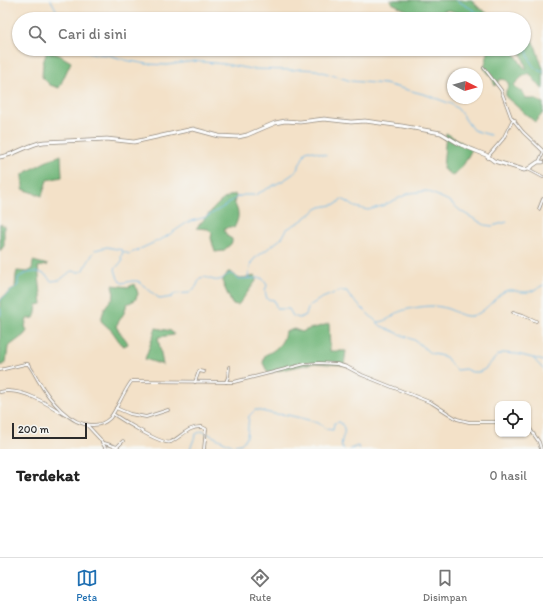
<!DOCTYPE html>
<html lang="id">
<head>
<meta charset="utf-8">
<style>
  :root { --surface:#fff; --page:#f2f2f2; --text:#222; --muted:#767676; --line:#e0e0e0; --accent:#1f6fb2 }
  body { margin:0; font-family:Itim,sans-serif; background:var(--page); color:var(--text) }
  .controls { position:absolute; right:12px; bottom:12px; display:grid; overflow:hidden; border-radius:8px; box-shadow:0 1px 3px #0004 }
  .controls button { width:36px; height:36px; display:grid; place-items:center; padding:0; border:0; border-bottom:1px solid var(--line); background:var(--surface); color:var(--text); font:20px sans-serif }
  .compass { position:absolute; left:447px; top:68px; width:36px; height:36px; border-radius:50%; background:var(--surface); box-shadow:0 1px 3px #0004; rotate:95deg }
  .scale { position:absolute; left:12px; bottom:10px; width:75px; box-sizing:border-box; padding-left:4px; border:2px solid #2b2b2b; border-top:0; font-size:11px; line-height:14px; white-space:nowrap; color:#2b2b2b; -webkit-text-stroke:3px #f6f6f2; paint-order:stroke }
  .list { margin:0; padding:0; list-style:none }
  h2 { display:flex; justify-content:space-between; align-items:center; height:52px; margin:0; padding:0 16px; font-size:17px }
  h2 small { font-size:13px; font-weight:400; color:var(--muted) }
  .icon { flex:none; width:22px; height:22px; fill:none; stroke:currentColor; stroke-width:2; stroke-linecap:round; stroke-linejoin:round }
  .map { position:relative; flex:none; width:543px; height:449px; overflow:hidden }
  .search { position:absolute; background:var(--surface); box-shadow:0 1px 3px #0004; left:12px; right:12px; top:12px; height:44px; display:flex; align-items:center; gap:10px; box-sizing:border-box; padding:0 14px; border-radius:22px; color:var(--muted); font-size:15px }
  .sheet { height:108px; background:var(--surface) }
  nav { display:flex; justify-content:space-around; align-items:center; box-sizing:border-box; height:56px; border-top:1px solid var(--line); background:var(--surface); font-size:11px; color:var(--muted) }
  nav a { display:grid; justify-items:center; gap:2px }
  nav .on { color:var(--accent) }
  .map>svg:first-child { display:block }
</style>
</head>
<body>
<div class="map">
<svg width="543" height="449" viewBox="0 0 543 449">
  <rect width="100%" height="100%" fill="#f6f6f2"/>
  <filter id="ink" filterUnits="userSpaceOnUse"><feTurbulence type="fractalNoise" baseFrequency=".025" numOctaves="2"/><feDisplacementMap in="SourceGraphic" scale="8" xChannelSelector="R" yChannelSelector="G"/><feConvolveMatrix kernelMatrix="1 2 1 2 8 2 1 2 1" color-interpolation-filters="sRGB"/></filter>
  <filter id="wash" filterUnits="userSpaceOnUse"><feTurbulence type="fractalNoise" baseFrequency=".012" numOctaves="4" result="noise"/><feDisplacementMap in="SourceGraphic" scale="16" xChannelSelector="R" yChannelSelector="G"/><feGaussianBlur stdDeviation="0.9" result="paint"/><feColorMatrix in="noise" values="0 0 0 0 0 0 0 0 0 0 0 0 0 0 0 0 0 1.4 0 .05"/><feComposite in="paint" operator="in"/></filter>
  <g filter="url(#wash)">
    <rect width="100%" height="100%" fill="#f3e1c8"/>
    <g fill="#73b77b" stroke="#4f7153">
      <path d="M390,0H472L478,7L496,19H483L478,17L472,18L449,10L443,11L442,19H426L425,17L414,14L392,3Z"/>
      <path d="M524,27H525L536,48L543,69V90L529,73L522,77L514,85L517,89L522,92L527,99H534L543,103V113L535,122L506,97V91L509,85L506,80L500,79L495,86L492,77L484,68L489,49H511C517,55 520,65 527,70L520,49H524Z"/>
      <path d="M47,51L59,55L71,62L59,88L50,85L42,77L43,63Z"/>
      <path d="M446,133L472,149L464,164L453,176L443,169Z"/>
      <path d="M61,155L62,177L47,180L42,196L23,189V174L45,162Z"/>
      <path d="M235,194L236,197L234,202C239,213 240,216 234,228C230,226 227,227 224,230L227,236L232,239V243L223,251L215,252L211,238L212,233L208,229L196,228C208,217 218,198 235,194Z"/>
      <path d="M0,224L4,226V246L0,251Z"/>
      <path d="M33,261L48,265L38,267L42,304L37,305L36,313L34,318L27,319L25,326L27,331L24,335L8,347L6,363L0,366V301L4,296L15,288L16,275L17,271L28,272L32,269Z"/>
      <path d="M228,272H231L238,278L251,277L255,275L256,281L238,305L232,304L223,284V280Z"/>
      <path d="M135,284L138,294L135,300L127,304L124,313L116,326C119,333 126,338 128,344L124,346L121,344L112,331L101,321C103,312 105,304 113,299L114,294L112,285L128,287Z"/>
      <path d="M329,323L330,351H346L344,365L314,363L268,373L263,363L265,355C275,351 284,343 285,332L294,329L302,332C311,327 320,328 329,323Z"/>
      <path d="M156,328L171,331L174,335L158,337L163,365L145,359Z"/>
    </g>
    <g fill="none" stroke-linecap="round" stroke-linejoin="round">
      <g stroke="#70b9e8" stroke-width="1">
        <path d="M51,0L61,19"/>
        <path d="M456,0L489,19"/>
        <path d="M524,44C531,57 527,66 543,72"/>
        <path d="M81,49L96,54L109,55L125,60L147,64L167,65L194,61L224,64L251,69L292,70L301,69L316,70L351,81L385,84L427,95L451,104L458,109L473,130L490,135"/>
        <path d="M95,250L107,247L122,250L123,251L121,257L122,261L115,269L118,279L122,283L132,281H138L160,299L172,297L174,294L189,293L196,287L200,278C208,275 212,282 219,280C225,279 225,273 233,274L237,279L262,278L267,285L265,291L267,299L274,300L277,309H289L293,316L299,318L306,315L309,306L320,299L339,291H347L349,296L381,326L416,341L430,353L446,357L453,367L457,370L465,369L472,372H479L485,369L497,356L502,353L517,354L533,358L543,369"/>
        <path d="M124,252L129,254L164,238L188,222L206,217L225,206L237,197L244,195H255L284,180L293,174L298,168L306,151L309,150L326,155"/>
        <path d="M248,278L251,263L254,259L282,238L287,229L301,221L317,209L321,207L337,204L341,199L346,201L355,207L368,210L382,206L410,193L427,191L449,201L462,212L485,225L492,226L507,222"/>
        <path d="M0,301C2,296 13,291 18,285V278C25,272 39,269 47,276C48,278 50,280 51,281L60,280L71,271L79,272L84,270C87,262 90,260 93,253"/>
        <path d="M0,308L1,312L0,316"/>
        <path d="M378,322C386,322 391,317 397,313C400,311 411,308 414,308C424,306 436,305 445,308C454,310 461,317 471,316C485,314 493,298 505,291C512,288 517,292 523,292C530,293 537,289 543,285"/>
        <path d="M534,358L543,361"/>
        <path d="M190,449L196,434L202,431L231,445L241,444L247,437L249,416L255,410H257L274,414L288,415L317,422L326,429L333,430L334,423L340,422C350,433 339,437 342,448L344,449"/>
        <path d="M350,449L358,446L359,449"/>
      </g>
    </g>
  </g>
  <g filter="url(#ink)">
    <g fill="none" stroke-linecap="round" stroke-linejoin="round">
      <g stroke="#8f867a" stroke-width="3.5">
        <g id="street">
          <path d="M484,68L501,90L511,117L523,132L543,151"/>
          <path d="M488,158L490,154L503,139L512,121L515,120"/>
          <path d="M539,162L543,153"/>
          <path d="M528,169L543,177"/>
          <path d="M539,209L543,199"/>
          <path d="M513,312L523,315L536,321"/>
          <path d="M0,370L25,364H28C32,369 35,375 38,380C49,399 70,426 93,425C100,425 105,423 110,418C116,411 127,385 132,381L234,382L305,364L319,363L337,364L347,367L362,375L432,403L457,419L469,422H498"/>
          <path d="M195,382L199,371L204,372"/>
          <path d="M226,382L228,377L229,367"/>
          <path d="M0,392C21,387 48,404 65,415"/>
          <path d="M116,408L130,414L146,417L168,410"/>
          <path d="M113,414C122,420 163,446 171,442C182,436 189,426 202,427L206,429L204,449"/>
          <path d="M87,425L100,439L106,449"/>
          <path d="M528,426L539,442L541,449"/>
          <path d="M104,443L117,447L123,441"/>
        </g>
      </g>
      <g stroke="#8f867a" stroke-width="4.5">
        <path id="secondary" d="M0,157C16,155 28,144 44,142L107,139L134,142L193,129L219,136L238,137L247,135L275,123L285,121L300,122L324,119L351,122L365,121L402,126L441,133L461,145L486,155L494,161L524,170L528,169L538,162H543"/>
      </g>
      <use href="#street" stroke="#fff" stroke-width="2"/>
      <use href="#secondary" stroke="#fff" stroke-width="3"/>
    </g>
  </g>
</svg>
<div class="controls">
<button><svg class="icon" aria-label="locate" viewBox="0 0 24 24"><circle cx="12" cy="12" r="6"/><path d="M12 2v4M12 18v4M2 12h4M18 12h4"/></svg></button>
</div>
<svg class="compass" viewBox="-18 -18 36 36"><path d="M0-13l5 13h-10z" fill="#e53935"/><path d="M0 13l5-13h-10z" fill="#767676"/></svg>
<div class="scale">200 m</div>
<div class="search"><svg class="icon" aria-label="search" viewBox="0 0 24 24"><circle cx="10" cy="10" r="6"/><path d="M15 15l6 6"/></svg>Cari di sini</div>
</div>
<section class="sheet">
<h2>Terdekat<small>0 hasil</small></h2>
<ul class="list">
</ul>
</section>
<nav>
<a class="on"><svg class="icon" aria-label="map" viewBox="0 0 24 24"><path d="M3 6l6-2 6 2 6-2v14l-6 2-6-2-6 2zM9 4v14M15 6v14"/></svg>Peta</a>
<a><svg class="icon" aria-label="directions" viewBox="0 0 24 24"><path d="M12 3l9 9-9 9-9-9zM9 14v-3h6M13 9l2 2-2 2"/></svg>Rute</a>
<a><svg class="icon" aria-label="saved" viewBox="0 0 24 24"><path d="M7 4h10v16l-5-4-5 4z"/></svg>Disimpan</a>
</nav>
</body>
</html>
